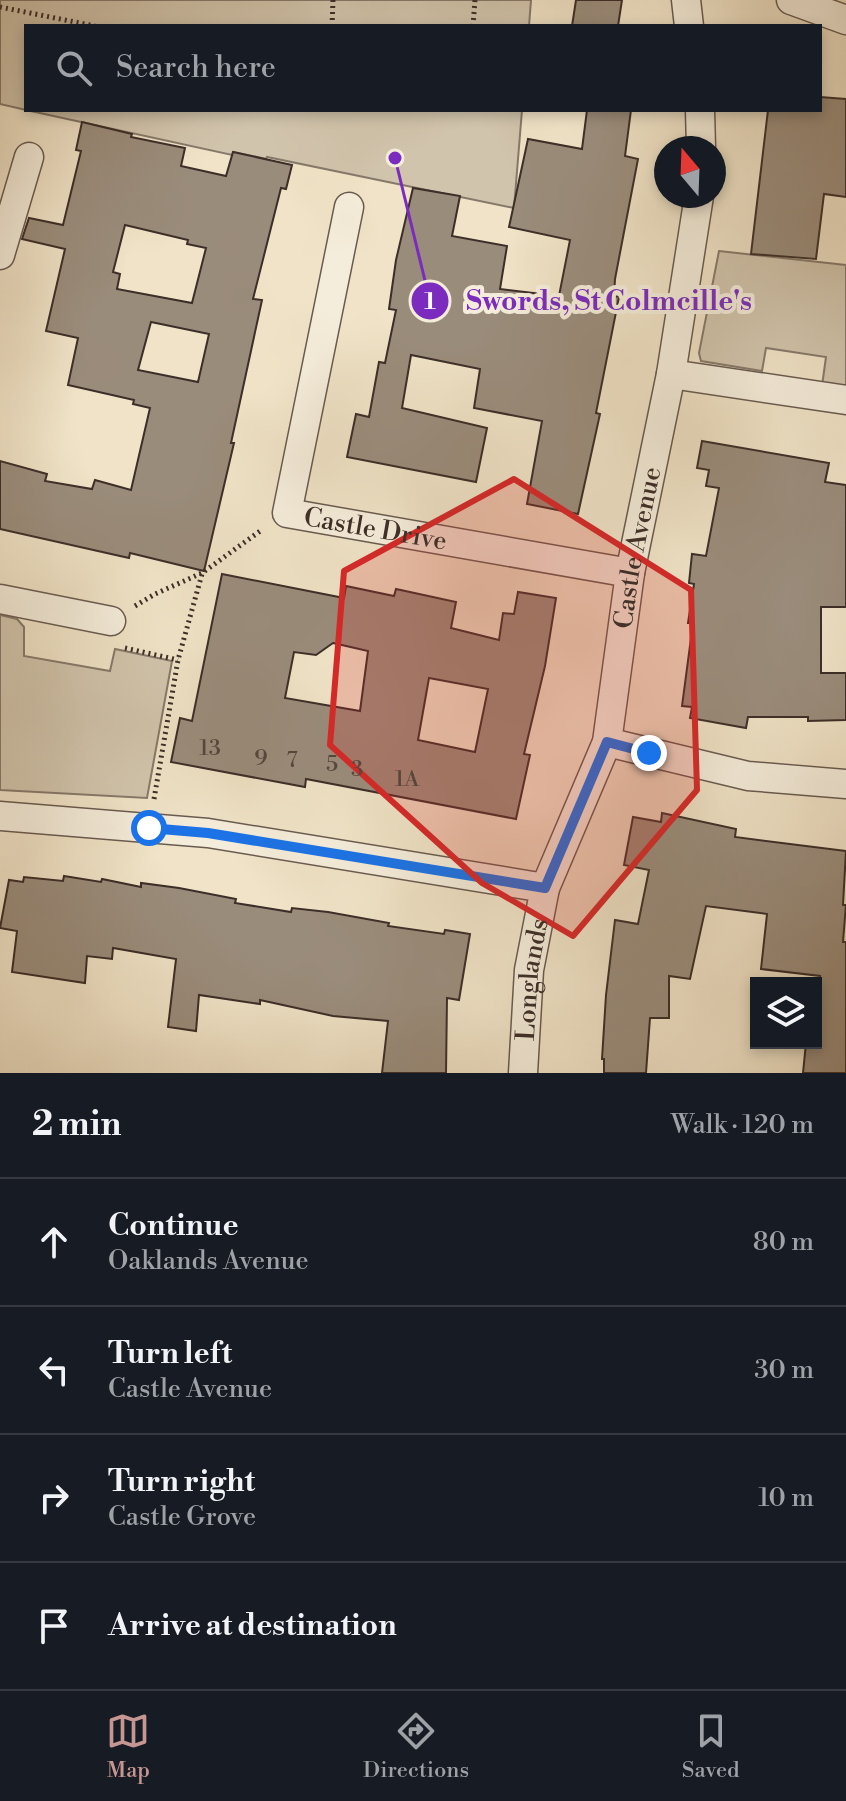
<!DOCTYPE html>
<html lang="en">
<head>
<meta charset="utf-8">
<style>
  :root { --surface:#171b24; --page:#242831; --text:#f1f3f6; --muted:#9ea1a6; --line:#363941; --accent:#c59692 }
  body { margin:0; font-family:"Libre Bodoni",serif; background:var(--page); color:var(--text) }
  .controls { position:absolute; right:24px; bottom:24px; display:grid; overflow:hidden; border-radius:0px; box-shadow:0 4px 12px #0003 }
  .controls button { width:72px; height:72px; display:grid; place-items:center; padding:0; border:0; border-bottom:2px solid var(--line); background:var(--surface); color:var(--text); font:40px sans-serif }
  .compass { position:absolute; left:654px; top:136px; width:72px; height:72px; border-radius:50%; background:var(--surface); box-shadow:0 4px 12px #0003; rotate:341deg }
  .stop { position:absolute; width:24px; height:24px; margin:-18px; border:6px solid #1a73e8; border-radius:50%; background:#fff }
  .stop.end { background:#1a73e8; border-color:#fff; box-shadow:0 2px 8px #0008 }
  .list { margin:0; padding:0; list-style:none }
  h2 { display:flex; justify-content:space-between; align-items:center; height:104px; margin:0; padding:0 32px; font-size:34px }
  h2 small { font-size:26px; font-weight:400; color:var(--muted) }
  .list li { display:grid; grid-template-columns:52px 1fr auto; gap:24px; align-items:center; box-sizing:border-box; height:128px; padding:0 32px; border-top:2px solid var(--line) }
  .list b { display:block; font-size:30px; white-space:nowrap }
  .list p { margin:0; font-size:26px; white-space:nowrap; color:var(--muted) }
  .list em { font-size:26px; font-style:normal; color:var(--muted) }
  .icon { flex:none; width:44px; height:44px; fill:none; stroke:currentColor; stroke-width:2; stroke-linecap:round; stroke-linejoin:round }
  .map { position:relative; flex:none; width:846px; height:1073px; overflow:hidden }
  .search { position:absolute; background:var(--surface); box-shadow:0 4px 12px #0003; left:24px; right:24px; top:24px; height:88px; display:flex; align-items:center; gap:20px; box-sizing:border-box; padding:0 28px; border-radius:0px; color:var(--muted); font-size:30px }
  .sheet { height:616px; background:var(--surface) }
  nav { display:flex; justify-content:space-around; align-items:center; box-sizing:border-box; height:112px; border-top:2px solid var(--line); background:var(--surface); font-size:22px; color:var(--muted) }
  nav a { display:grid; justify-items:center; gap:4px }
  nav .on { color:var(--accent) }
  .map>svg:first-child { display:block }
</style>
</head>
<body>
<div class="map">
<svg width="846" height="1073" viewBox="0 0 846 1073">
  <rect width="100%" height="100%" fill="#f0e3c7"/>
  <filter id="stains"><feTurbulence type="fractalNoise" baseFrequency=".0025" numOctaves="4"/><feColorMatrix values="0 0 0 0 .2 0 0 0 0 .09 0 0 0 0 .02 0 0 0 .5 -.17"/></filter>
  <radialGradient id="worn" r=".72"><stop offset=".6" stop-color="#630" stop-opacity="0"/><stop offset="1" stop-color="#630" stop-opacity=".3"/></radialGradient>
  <g fill="#d1c4ac" stroke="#86796a" stroke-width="2">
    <path d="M0,0H531L529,26H26V110L0,104Z"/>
    <path d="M26,110H522L514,208L267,157L266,159L234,152L232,155Z"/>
    <path d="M719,251L846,265V389L822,386L826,357L766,348L762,371L701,361L699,353Z"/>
    <path d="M0,615L17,619L24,627V656L110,671L115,649L172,661L147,798L0,790Z"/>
  </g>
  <g fill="#9a8c7b" stroke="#3c2e28" stroke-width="2" fill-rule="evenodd">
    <path d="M576,0H622L618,26H572Z"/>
    <path d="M820,97L846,99V197L824,194L816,259L751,254L768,110H820Z"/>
    <path d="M587,110H631L625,156L638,159L615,279L614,296L619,297L596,413L600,414L578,514L527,504L542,421L474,408L480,369L411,355L402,408L487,428L476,482L347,457L356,414L369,417L379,362L385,363L396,310L389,309L396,260L413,188L460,196L452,236L507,246L500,289L559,296L570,240L509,227L528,139L582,149Z"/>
    <path d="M82,122L132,134L131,137L185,148L181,166L226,176L233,152L292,165L286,189L281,188L253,299L262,300L231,443H234L204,571L130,553L129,558L0,529V461L47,474L45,481L92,489L95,480L131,490L150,408L133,404L134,400L68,385L78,338L46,331L65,249L22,239L29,218L63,225L81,151L76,150ZM125,225L188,240L187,244L206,248L192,303L117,289L120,274L113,272ZM151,322L209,334L198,382L138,370Z"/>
    <path d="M702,441L829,463L825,482L846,485V607H821V673H846V720L808,721V717H748L746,728L690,718L692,707L682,706L693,623H688L694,584L689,583L692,554L706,556L719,488L706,486L709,470L697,468Z"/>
    <path d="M222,574L344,598L346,586L394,596L396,589L456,602L451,628L499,640L503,613L514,614L518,592L556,598L545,666L524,754L530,755L516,819L306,779L305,787L171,762L180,718L192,721ZM333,643L368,651L360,711L285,698L294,652L316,655ZM429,678L488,689L475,752L418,740Z"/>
    <path d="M662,813L736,829L735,837L846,851L843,905H846L843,942H846V1073H803L806,1043H816L820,976L761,969L767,914L706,906L690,979L669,976V1018H650L646,1073H604V1059H602L606,995L615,920L638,924L649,870L624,865L633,817L661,822Z"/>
    <path d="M64,876L101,882L102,879L141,887V883L179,888L236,899L235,903L291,912L292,908L328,912L389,923L388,926L444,934L445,930L470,934L459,1000L447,998L446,1073H382L388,1021L333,1016L260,1000V1004L199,995L196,1031L168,1027L176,959L113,948L112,959L87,956L85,983L12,972L17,931L0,928L9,880L23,882L24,877L63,881Z"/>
  </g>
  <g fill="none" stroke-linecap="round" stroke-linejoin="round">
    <g stroke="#695b50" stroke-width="31">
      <g id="street">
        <path d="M686,0L689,26"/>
        <path d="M791,0L846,20"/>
        <path d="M700,110L701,148"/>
        <path id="s1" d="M349,207L287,513L630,573"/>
        <path d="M0,255L29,157"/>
        <path d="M671,374L846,400"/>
        <path d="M0,599L111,621"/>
        <path d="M607,742L748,776L846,784"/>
        <path d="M0,816L208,833L545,888"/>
        <path id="s2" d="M523,1073L529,970L545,888L607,742L630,573L671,374L699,196"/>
      </g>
    </g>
    <g stroke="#3c2e28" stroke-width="5" stroke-dasharray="2 4" stroke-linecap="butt">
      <path d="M0,7L95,26"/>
      <path d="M332,26L333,0"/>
      <path d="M473,26L475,0"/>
      <path d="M135,606L155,594L202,573L263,529"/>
      <path d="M125,648L178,660"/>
      <path d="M154,799L178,660L202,574"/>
    </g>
    <use href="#street" stroke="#f5eddb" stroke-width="28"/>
  </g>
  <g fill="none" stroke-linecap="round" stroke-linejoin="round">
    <path stroke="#1a73e8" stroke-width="10" d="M149,828L208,833L545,888L607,742L649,753"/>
  </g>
  <path fill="#d62828" fill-opacity="0.2" stroke="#d62828" stroke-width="6" stroke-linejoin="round" d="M514,479L691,590L697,790L573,936L482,883L330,745L344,571Z"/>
  <g text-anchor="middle" stroke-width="8" stroke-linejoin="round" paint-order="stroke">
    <g font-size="22" fill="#54463d">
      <text x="210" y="755">13</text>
      <text x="261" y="765">9</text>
      <text x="292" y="767">7</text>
      <text x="332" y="771">5</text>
      <text x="357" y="776">3</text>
      <text x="407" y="786">1A</text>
    </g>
    <g font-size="26" fill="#3c2e28" stroke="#f5eddb">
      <text dy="9" stroke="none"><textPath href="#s1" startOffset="402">Castle Drive</textPath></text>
      <text dy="9" stroke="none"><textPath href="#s2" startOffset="542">Castle Avenue</textPath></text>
      <text dy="9" stroke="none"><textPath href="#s2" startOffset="94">Longlands</textPath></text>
    </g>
  </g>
  <path fill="none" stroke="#7b2cbf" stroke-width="3" d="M395 158L430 301"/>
  <g fill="#7b2cbf" stroke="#f5eddb" stroke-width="3">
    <circle cx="395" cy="158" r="8"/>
    <circle cx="430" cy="301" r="20"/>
  </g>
  <g font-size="24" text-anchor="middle" font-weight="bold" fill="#fff">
    <text x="430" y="309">1</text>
  </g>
  <g font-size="28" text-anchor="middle" font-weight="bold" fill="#7b2cbf" stroke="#f5eddb" stroke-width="8" stroke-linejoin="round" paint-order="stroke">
    <text x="609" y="310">Swords, St Colmcille's</text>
  </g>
  <rect width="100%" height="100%" filter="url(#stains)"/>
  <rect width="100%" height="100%" fill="url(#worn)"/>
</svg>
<div class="controls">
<button><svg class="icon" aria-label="layers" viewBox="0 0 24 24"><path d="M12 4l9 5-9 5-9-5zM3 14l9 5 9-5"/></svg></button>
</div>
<svg class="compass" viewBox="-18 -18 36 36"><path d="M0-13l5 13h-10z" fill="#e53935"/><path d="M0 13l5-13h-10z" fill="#9ea1a6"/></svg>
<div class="stop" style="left:149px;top:828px"></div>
<div class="stop end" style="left:649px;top:753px"></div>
<div class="search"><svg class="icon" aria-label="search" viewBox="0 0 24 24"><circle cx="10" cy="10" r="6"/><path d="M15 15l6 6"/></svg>Search here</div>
</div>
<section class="sheet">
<h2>2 min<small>Walk · 120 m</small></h2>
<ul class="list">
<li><svg class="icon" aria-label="ahead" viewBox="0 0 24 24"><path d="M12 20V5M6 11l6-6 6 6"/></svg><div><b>Continue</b><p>Oaklands Avenue</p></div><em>80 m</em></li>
<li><svg class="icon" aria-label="left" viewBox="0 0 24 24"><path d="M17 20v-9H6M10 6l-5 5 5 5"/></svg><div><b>Turn left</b><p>Castle Avenue</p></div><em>30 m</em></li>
<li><svg class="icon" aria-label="right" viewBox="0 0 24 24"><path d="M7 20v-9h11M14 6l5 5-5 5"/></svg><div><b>Turn right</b><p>Castle Grove</p></div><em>10 m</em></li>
<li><svg class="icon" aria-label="arrive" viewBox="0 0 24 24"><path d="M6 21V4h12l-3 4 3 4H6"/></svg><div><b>Arrive at destination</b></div></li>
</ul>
</section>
<nav>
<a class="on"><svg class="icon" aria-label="map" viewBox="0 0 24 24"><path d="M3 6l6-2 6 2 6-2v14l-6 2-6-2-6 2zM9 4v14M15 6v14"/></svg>Map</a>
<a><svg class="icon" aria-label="directions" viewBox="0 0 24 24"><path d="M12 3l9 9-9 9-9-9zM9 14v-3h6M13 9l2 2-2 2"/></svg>Directions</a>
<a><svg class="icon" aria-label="saved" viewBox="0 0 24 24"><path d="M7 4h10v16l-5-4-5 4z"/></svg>Saved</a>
</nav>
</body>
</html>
